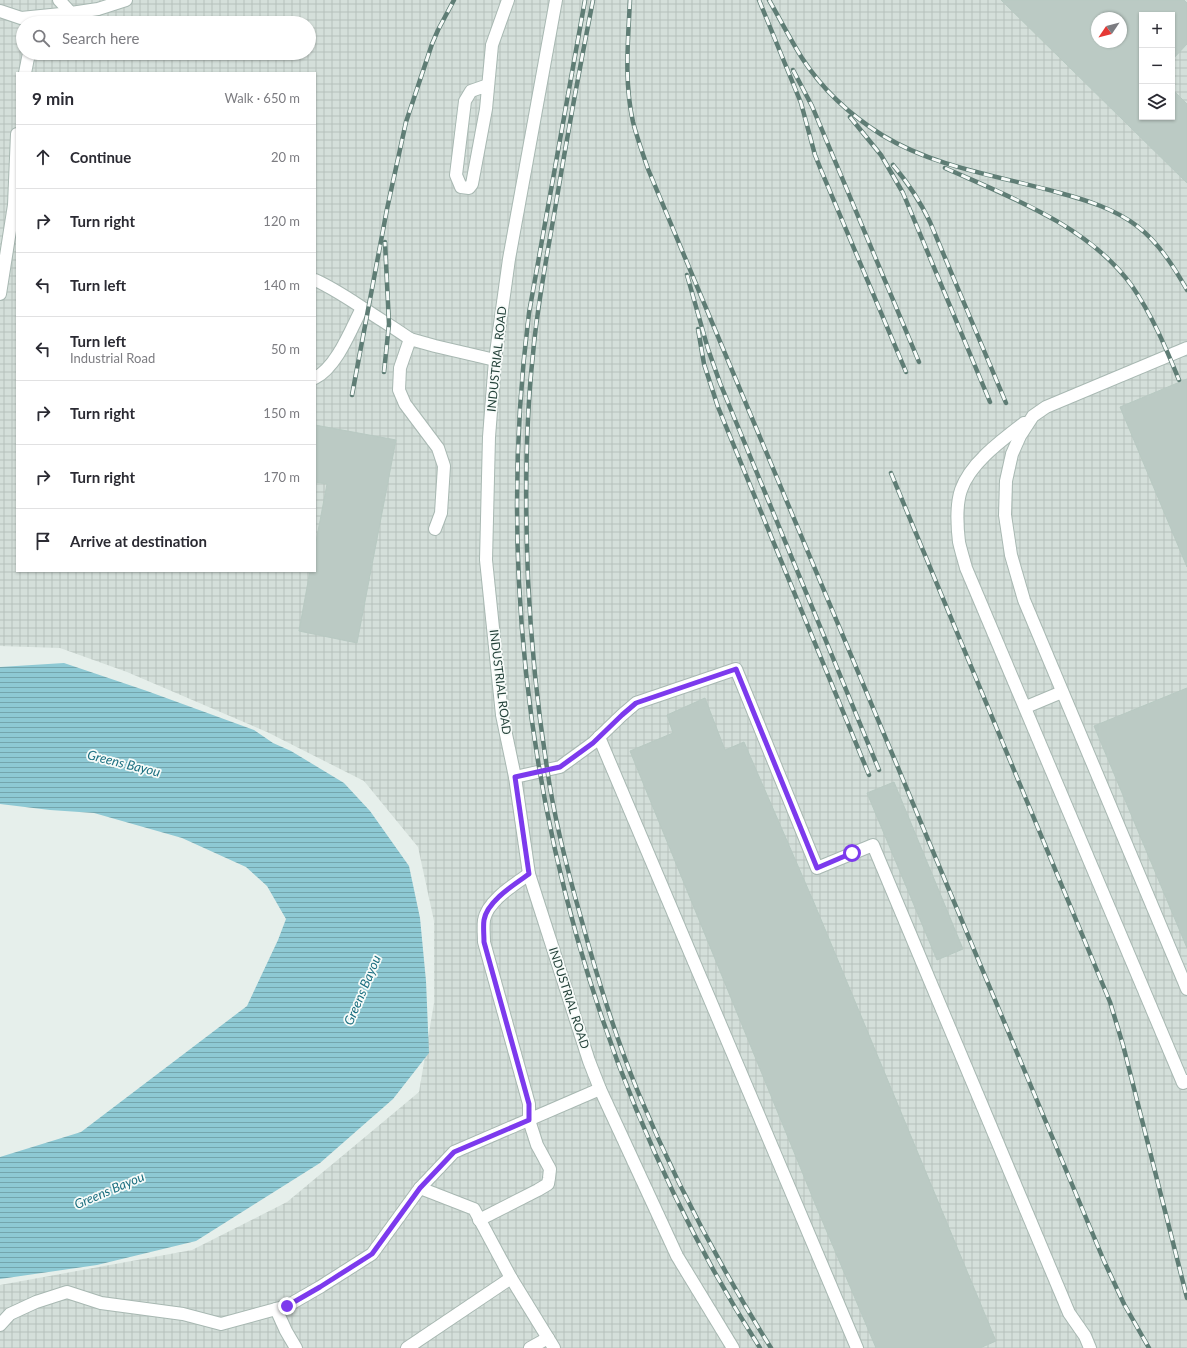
<!DOCTYPE html>
<html lang="en">
<head>
<meta charset="utf-8">
<style>
  :root { --surface:#fff; --page:#f7f7f7; --text:#2b2b33; --muted:#7c7c81; --line:#e1e1e2 }
  body { margin:0; font-family:Lato,sans-serif; background:var(--page); color:var(--text) }
  .controls { position:absolute; right:12px; top:12px; display:grid; overflow:hidden; border-radius:0px; box-shadow:0 1px 3px #0004 }
  .controls button { width:36px; height:36px; display:grid; place-items:center; padding:0; border:0; border-bottom:1px solid var(--line); background:var(--surface); color:var(--text); font:20px sans-serif }
  .compass { position:absolute; left:1091px; top:12px; width:36px; height:36px; border-radius:50%; background:var(--surface); box-shadow:0 1px 3px #0004; rotate:235deg }
  .stop { position:absolute; width:12px; height:12px; margin:-9px; border:3px solid #7c3aed; border-radius:50%; background:#fff }
  .stop.end { background:#7c3aed; border-color:#fff; box-shadow:0 1px 4px #0008 }
  .list { margin:0; padding:0; list-style:none }
  h2 { display:flex; justify-content:space-between; align-items:center; height:52px; margin:0; padding:0 16px; font-size:17px }
  h2 small { font-size:13px; font-weight:400; color:var(--muted) }
  .list li { display:grid; grid-template-columns:26px 1fr auto; gap:12px; align-items:center; box-sizing:border-box; height:64px; padding:0 16px; border-top:1px solid var(--line) }
  .list b { display:block; font-size:15px; white-space:nowrap }
  .list p { margin:0; font-size:13px; white-space:nowrap; color:var(--muted) }
  .list em { font-size:13px; font-style:normal; color:var(--muted) }
  .icon { flex:none; width:22px; height:22px; fill:none; stroke:currentColor; stroke-width:2; stroke-linecap:round; stroke-linejoin:round }
  .map { position:relative; flex:none; width:1187px; height:1348px; overflow:hidden }
  .search { position:absolute; background:var(--surface); box-shadow:0 1px 3px #0004; left:16px; top:16px; width:300px; height:44px; display:flex; align-items:center; gap:10px; box-sizing:border-box; padding:0 14px; border-radius:22px; color:var(--muted); font-size:15px }
  .panel { position:absolute; background:var(--surface); box-shadow:0 1px 3px #0004; left:16px; top:72px; width:300px; height:500px; border-radius:0px }
  .map>svg:first-child { display:block }
</style>
</head>
<body>
<div class="map">
<svg width="1187" height="1348" viewBox="0 0 1187 1348">
  <defs>
    <pattern id="industrial-grid" width="8" height="8" patternUnits="userSpaceOnUse"><rect width="8" height="8" fill="#d4dfda"/><path d="M0 4h8M4 0v8" fill="none" stroke="#b6c1bc"/></pattern>
    <pattern id="water-rules" width="6" height="5" patternUnits="userSpaceOnUse"><rect width="6" height="5" fill="#8ec9d4"/><path d="M0 2.5h6" fill="none" stroke="#74a5ad"/></pattern>
  </defs>
  <rect width="100%" height="100%" fill="#e6efeb"/>
  <path fill="url(#industrial-grid)" fill-rule="evenodd" d="M0,0H1187V1348H0V1285L192,1250L287,1202L419,1092L434,1003V921L418,847L364,781L267,732L127,672L60,648L0,646ZM1142,15H1172V117H1142ZM1097,18H1121V42H1097ZM23,23H309V53H23ZM17,73H315V571H17Z"/>
  <path fill="url(#water-rules)" d="M64,663L147,691L254,730L273,743L291,751L344,783L370,811L409,866L420,918L426,981L429,1053L393,1099L320,1163L196,1241L97,1265L0,1279V1157L81,1132L247,1006L278,940L286,919L267,886L246,867L182,838L94,813L50,810L0,804V667Z"/>
  <g fill="#bbcac4" stroke="#b8c9c2" fill-rule="evenodd">
    <path d="M1001,0H1184L1187,3V44L1172,60V15H1142V117H1172V89L1187,104V183ZM1097,18H1121V42H1097Z"/>
    <path d="M1187,379V567L1120,407Z"/>
    <path d="M315,425L396,440L357,643L299,631L310,571H315V547L327,484L315,482Z"/>
    <path d="M1187,688V948L1094,726Z"/>
    <path d="M705,698L725,750L744,742L815,905L996,1341L980,1348H876L816,1206L630,751L673,733L667,715Z"/>
    <path d="M894,782L963,949L937,960L867,793Z"/>
  </g>
  <g fill="none" stroke-linecap="round" stroke-linejoin="round">
    <g stroke="#a8b8b2" stroke-width="14">
      <g id="minor">
        <path d="M59,0L71,13L98,9L126,0"/>
        <path d="M556,0L509,259L495,360L489,437L486,560L502,715L515,777L529,874L589,1061L600,1089L677,1256L733,1348"/>
        <path d="M0,11L21,18L71,13"/>
        <path d="M25,73L29,53"/>
        <path d="M488,85L471,91L465,101L456,175L461,187L469,188L472,184L486,109L492,45L508,0"/>
        <path d="M315,280C333,288 349,299 366,310C381,320 396,329 410,339"/>
        <path d="M0,294L14,205L17,134"/>
        <path d="M1187,348L1046,407L1033,416L1020,436L1012,454L1006,481L1005,515L1011,555L1024,600L1187,989"/>
        <path d="M315,378C337,367 351,329 362,308"/>
        <path d="M1024,423C1002,440 970,463 961,490C956,505 957,525 959,542C961,551 964,560 966,568L1183,1083L1187,1081"/>
        <path d="M435,529L441,513L444,466L438,448L405,404L399,390L400,368L410,339L435,346L495,360"/>
        <path d="M1026,707L1062,692"/>
        <path d="M599,737L857,1348"/>
        <path d="M515,777L560,767L593,743L622,715L636,703L736,669L817,868L873,845L1069,1313L1085,1336L1090,1348"/>
        <path d="M420,1188L474,1209L511,1278L554,1348"/>
        <path d="M479,1220L538,1190L548,1184L549,1178L550,1169L537,1145L529,1120V1104L484,942C484,935 483,927 484,920C487,901 515,884 529,874"/>
        <path d="M276,1309L286,1331L296,1348"/>
        <path d="M0,1325L10,1314L36,1302L67,1292L101,1303L183,1314L221,1324L287,1306L320,1287L372,1254L420,1188L454,1152L600,1089"/>
        <path d="M407,1348L511,1278"/>
        <path d="M530,1348L548,1338"/>
      </g>
    </g>
    <use href="#minor" stroke="#fff" stroke-width="12"/>
    <g stroke="#5f7d75" stroke-width="4.5">
      <g id="rail">
        <path d="M585,0L529,313C484,668 567,1047 760,1348"/>
        <path d="M593,0C579,71 566,143 554,215C546,261 537,307 533,354C525,428 525,504 528,579C531,642 537,705 547,768C554,818 567,869 581,918C597,977 615,1036 638,1092C675,1181 720,1267 771,1348"/>
        <path d="M630,0C628,41 624,82 633,122C637,138 643,154 648,169L1104,1261L1124,1304L1149,1348"/>
        <path d="M759,0L801,103L815,155L821,170L906,372"/>
        <path d="M769,0C780,19 790,39 802,58C822,89 850,115 882,135C936,168 1000,176 1060,193C1086,200 1115,209 1137,226C1159,243 1174,267 1187,290"/>
        <path d="M793,70L812,106L919,362"/>
        <path d="M850,117L881,155L903,193L990,402"/>
        <path d="M893,165C908,183 920,201 930,222L1006,403"/>
        <path d="M945,168C1010,197 1089,226 1132,286C1152,315 1166,348 1179,380"/>
        <path d="M687,275L708,349L720,383L879,770"/>
        <path d="M698,329L704,364L718,407L869,775"/>
        <path d="M384,372L389,324L385,242"/>
        <path d="M352,395L387,209L406,122L432,44L438,30L454,0"/>
        <path d="M891,473L1110,1002L1123,1045L1187,1298"/>
      </g>
    </g>
    <use href="#rail" stroke="#f7fbf9" stroke-width="3" stroke-dasharray="9" stroke-linecap="butt"/>
  </g>
  <g fill="none" stroke-linecap="round" stroke-linejoin="round">
    <path stroke="#7c3aed" stroke-width="5" d="M287,1306L320,1287L372,1254L420,1188L454,1152L529,1120V1104L484,942C484,935 483,926 484,920C487,901 515,884 529,874L515,777L560,767L593,743L622,715L636,703L736,669L817,868L852,853"/>
  </g>
  <g text-anchor="middle" stroke-width="3.5" stroke-linejoin="round" paint-order="stroke">
    <g font-size="12" fill="#24423a" stroke="#f7fbf9">
      <text transform="translate(497 359) rotate(-84)" y="4">INDUSTRIAL ROAD</text>
      <text transform="translate(500 682) rotate(83)" y="4">INDUSTRIAL ROAD</text>
      <text transform="translate(569 998) rotate(72)" y="4">INDUSTRIAL ROAD</text>
    </g>
    <g font-size="13" font-style="italic" fill="#1c6f80" stroke="#f7fbf9">
      <text transform="translate(124 763) rotate(14)" y="5">Greens Bayou</text>
      <text transform="translate(362 990) rotate(-67)" y="5">Greens Bayou</text>
      <text transform="translate(109 1190) rotate(-23)" y="5">Greens Bayou</text>
    </g>
  </g>
</svg>
<div class="controls">
<button>+</button>
<button>−</button>
<button><svg class="icon" aria-label="layers" viewBox="0 0 24 24"><path d="M12 4l9 5-9 5-9-5zM3 14l9 5 9-5"/></svg></button>
</div>
<svg class="compass" viewBox="-18 -18 36 36"><path d="M0-13l5 13h-10z" fill="#e53935"/><path d="M0 13l5-13h-10z" fill="#7c7c81"/></svg>
<div class="stop" style="left:852px;top:853px"></div>
<div class="stop end" style="left:287px;top:1306px"></div>
<div class="search"><svg class="icon" aria-label="search" viewBox="0 0 24 24"><circle cx="10" cy="10" r="6"/><path d="M15 15l6 6"/></svg>Search here</div>
<section class="panel">
<h2>9 min<small>Walk · 650 m</small></h2>
<ul class="list">
<li><svg class="icon" aria-label="ahead" viewBox="0 0 24 24"><path d="M12 20V5M6 11l6-6 6 6"/></svg><div><b>Continue</b></div><em>20 m</em></li>
<li><svg class="icon" aria-label="right" viewBox="0 0 24 24"><path d="M7 20v-9h11M14 6l5 5-5 5"/></svg><div><b>Turn right</b></div><em>120 m</em></li>
<li><svg class="icon" aria-label="left" viewBox="0 0 24 24"><path d="M17 20v-9H6M10 6l-5 5 5 5"/></svg><div><b>Turn left</b></div><em>140 m</em></li>
<li><svg class="icon" aria-label="left" viewBox="0 0 24 24"><path d="M17 20v-9H6M10 6l-5 5 5 5"/></svg><div><b>Turn left</b><p>Industrial Road</p></div><em>50 m</em></li>
<li><svg class="icon" aria-label="right" viewBox="0 0 24 24"><path d="M7 20v-9h11M14 6l5 5-5 5"/></svg><div><b>Turn right</b></div><em>150 m</em></li>
<li><svg class="icon" aria-label="right" viewBox="0 0 24 24"><path d="M7 20v-9h11M14 6l5 5-5 5"/></svg><div><b>Turn right</b></div><em>170 m</em></li>
<li><svg class="icon" aria-label="arrive" viewBox="0 0 24 24"><path d="M6 21V4h12l-3 4 3 4H6"/></svg><div><b>Arrive at destination</b></div></li>
</ul>
</section>
</div>
</body>
</html>
